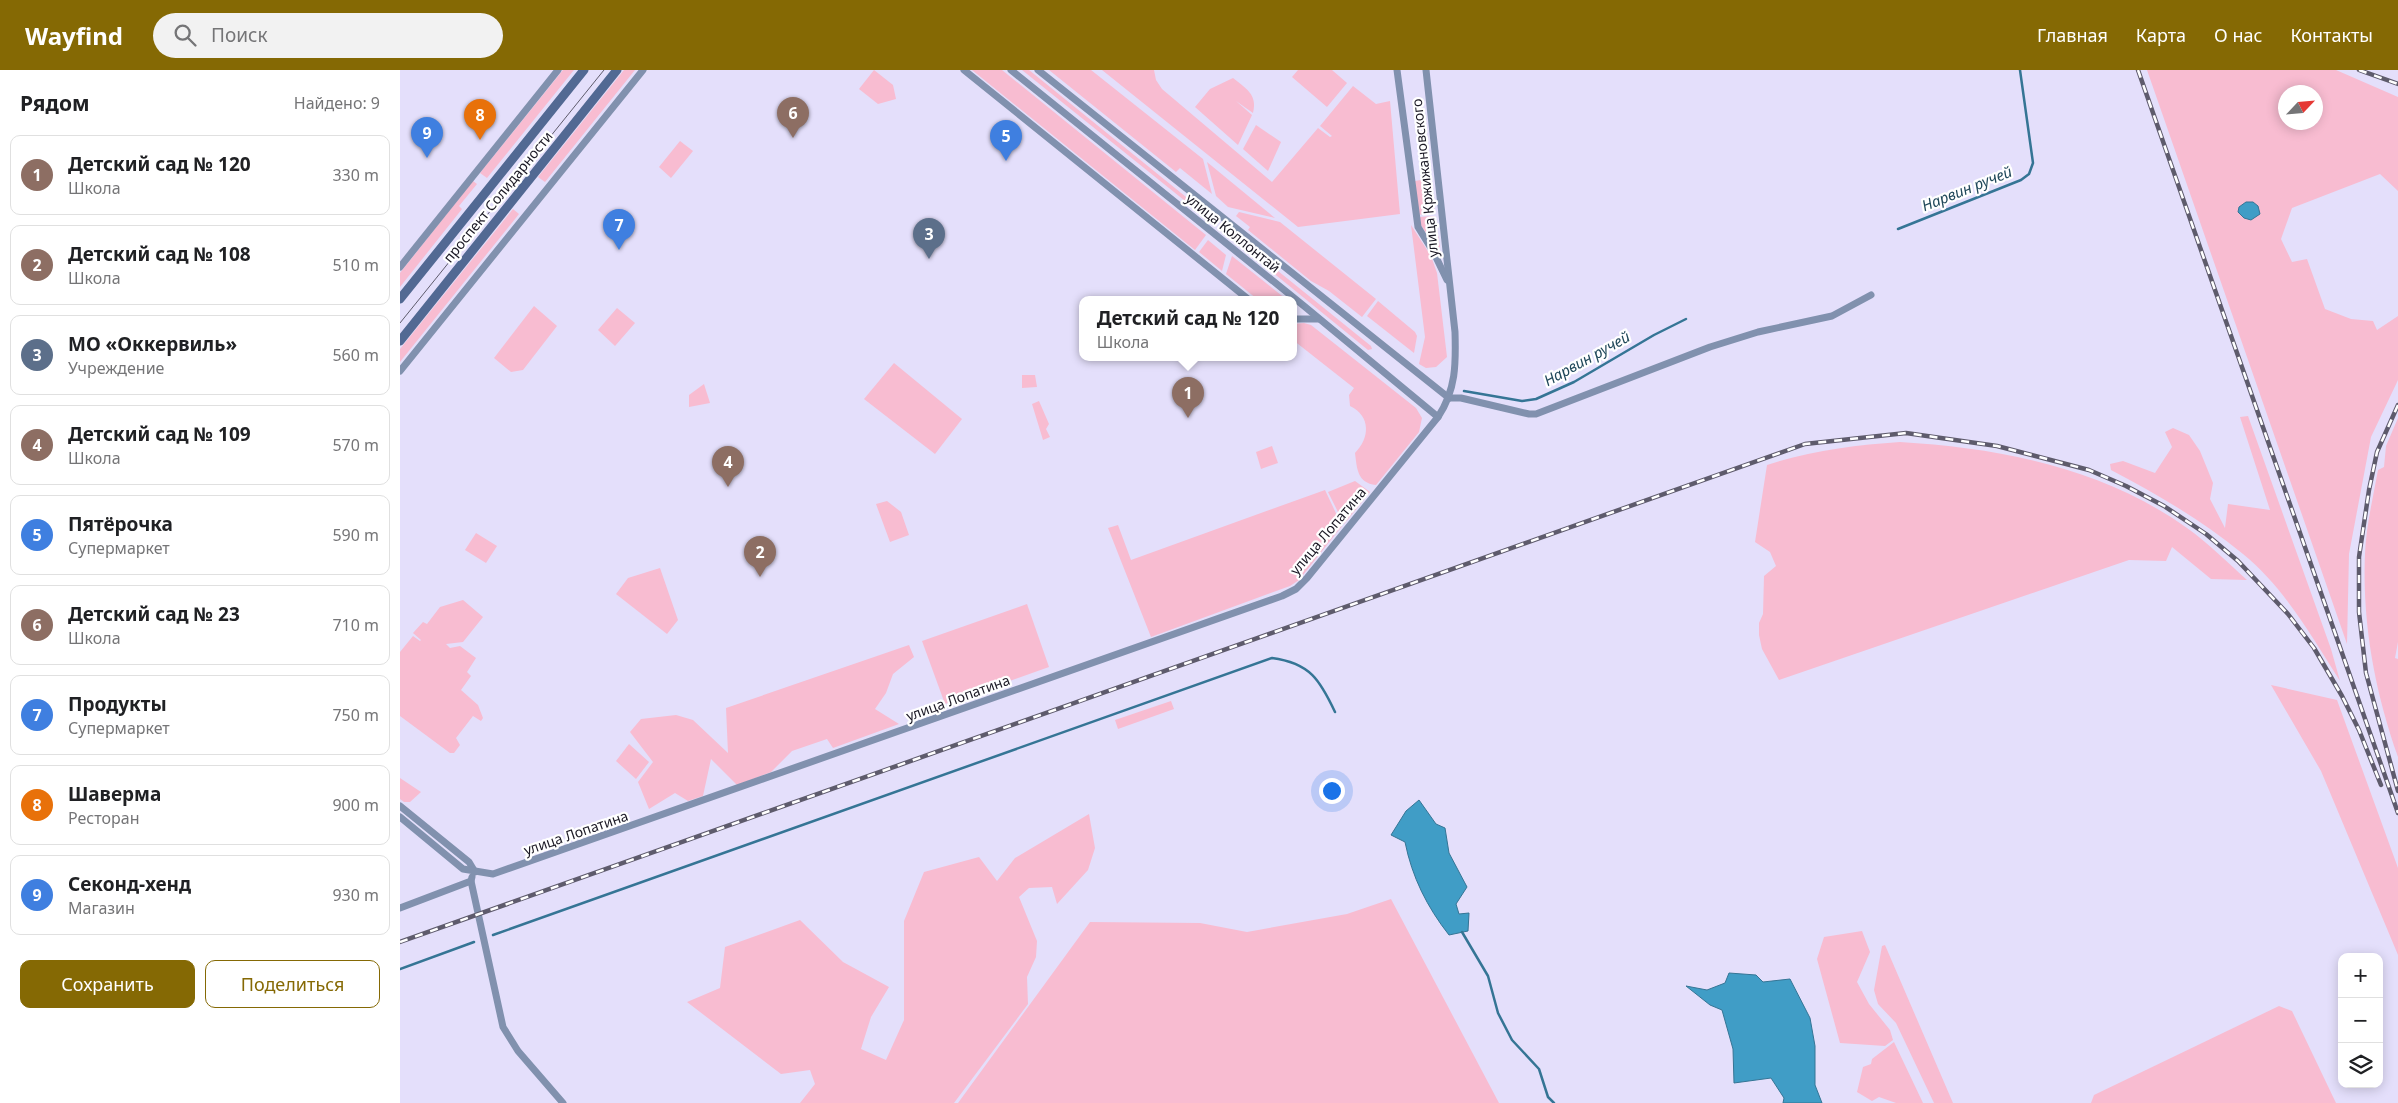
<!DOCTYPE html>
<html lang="ru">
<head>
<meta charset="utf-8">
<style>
  :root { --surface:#fff; --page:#f2f2f2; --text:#202124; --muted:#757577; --line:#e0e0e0; --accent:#856904 }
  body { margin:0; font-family:"Noto Sans",sans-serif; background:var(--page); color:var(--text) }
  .controls { position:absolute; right:15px; bottom:15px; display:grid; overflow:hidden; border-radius:10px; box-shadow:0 2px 12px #0003 }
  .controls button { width:45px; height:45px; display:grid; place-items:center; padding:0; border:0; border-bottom:1px solid var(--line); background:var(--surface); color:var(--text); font:25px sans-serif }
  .compass { position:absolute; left:1878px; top:15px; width:45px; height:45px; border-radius:50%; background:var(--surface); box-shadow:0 2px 12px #0003; rotate:64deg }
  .you { position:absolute; left:931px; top:720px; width:18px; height:18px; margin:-12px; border:4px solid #fff; border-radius:50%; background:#1a73e8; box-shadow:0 0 0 8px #1a73e833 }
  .badge { display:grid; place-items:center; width:32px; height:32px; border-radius:50%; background:var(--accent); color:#fff; font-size:16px; font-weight:700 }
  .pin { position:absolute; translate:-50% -41px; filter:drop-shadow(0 1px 2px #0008) }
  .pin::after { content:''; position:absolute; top:26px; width:18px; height:15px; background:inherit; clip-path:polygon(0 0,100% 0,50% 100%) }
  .popup { position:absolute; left:679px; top:226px; width:218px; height:65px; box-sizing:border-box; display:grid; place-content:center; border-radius:10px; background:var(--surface); filter:drop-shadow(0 1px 4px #0005); font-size:16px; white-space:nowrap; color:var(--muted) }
  .popup b { font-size:19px; color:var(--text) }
  .popup::after { content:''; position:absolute; left:50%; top:100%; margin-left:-10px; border:10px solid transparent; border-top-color:var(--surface) }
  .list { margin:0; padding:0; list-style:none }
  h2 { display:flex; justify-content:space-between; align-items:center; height:65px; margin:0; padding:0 20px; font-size:21px }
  h2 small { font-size:16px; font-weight:400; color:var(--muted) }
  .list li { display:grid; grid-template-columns:32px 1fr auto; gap:15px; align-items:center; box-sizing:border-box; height:80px; margin:0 10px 10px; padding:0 10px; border:1px solid var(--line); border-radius:10px }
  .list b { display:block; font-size:19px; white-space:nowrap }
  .list p { margin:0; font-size:16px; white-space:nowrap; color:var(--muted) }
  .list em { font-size:16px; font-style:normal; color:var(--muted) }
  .actions { display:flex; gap:10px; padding:15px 20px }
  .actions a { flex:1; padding:11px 0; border:1px solid var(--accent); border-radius:10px; text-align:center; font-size:18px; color:var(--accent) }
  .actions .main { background:var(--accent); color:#fff }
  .icon { flex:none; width:28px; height:28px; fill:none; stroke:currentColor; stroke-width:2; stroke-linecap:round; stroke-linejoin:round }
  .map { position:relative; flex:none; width:1998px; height:1033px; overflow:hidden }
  header { display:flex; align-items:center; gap:30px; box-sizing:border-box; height:70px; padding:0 25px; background:var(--accent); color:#fff }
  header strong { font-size:24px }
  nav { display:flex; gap:28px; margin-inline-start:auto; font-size:18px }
  .search { width:350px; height:45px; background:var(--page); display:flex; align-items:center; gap:12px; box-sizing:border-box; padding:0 18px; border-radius:28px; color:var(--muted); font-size:19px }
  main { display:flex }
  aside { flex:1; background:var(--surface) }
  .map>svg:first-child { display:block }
</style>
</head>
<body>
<header>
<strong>Wayfind</strong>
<div class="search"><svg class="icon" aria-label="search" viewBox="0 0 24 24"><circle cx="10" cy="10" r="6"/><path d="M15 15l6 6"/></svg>Поиск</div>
<nav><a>Главная</a><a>Карта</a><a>О нас</a><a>Контакты</a></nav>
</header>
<main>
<aside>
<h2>Рядом<small>Найдено: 9</small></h2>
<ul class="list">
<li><span class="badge" style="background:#8d6e63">1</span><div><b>Детский сад № 120</b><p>Школа</p></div><em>330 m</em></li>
<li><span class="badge" style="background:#8d6e63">2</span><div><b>Детский сад № 108</b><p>Школа</p></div><em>510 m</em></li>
<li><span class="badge" style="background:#5c6f8a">3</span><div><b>МО «Оккервиль»</b><p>Учреждение</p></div><em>560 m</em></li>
<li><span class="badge" style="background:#8d6e63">4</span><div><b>Детский сад № 109</b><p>Школа</p></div><em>570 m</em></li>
<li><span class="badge" style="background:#3f7fe0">5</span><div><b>Пятёрочка</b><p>Супермаркет</p></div><em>590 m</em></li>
<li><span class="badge" style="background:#8d6e63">6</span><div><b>Детский сад № 23</b><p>Школа</p></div><em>710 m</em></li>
<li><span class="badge" style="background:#3f7fe0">7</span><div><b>Продукты</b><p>Супермаркет</p></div><em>750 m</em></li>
<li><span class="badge" style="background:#e8710a">8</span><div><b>Шаверма</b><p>Ресторан</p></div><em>900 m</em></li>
<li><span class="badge" style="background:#3f7fe0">9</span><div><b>Секонд-хенд</b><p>Магазин</p></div><em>930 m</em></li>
</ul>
<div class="actions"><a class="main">Сохранить</a><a>Поделиться</a></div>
</aside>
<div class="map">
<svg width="1998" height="1033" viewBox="0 0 1998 1033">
  <rect width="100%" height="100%" fill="#e4dffb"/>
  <g fill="#f8bcd1" fill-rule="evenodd">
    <path d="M163,0H174L87,108L80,103Z"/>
    <path d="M224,0H235L145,112L138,107Z"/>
    <path d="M474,0L493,15L496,29L478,34L459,19Z"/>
    <path d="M572,0H602L806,165L795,180Z"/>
    <path d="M622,0H629L817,152L815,155Z"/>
    <path d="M649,0H691L803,89L812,124L780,98L776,102Z"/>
    <path d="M702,0H754L756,10L762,19L872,112L918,58L930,67L932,66L920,56L953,16L976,34L990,31L1000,144L898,157Z"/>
    <path d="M898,0H932L947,13L927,37L892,7Z"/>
    <path d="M1747,0H1936L1998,27V121L1980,104L1892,138L1881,169L1892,192L1907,189L1925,239L1951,249L1973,251L1977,260L1998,246V310L1971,367L1949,484L1947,574ZM1886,22H1916V52H1886Z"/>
    <path d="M833,8C845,18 858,24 853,43L836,31L852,45L838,75L795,37L810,19Z"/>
    <path d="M856,55L881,72L868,101L843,79Z"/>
    <path d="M280,71L293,81L271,108L259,97Z"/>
    <path d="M807,92L875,148L828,137L816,126Z"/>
    <path d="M1031,108L1035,142L1018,145L1015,111Z"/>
    <path d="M73,111L77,114L59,136L62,139L0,217V203Z"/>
    <path d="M113,139L119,144L0,292V279Z"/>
    <path d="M839,142L880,152L976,229L962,247L929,221L911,211L848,160L850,157L836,146Z"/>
    <path d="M1035,146L1040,177L1037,179L1020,154L1019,147Z"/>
    <path d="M821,155L971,276L972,279L968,280L818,158Z"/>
    <path d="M1011,155L1031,186L1037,203L1047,287L1036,297L1026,298L1019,294L1025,267Z"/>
    <path d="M808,170L826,185L822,201L799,182Z"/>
    <path d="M832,186L886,229H857L826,204Z"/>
    <path d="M978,231L1015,262L1017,266L1014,283L967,246Z"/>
    <path d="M134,236L157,256L123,300L111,302L94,288Z"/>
    <path d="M217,238L235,253L215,276L198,260Z"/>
    <path d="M904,253L911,255L1016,338L1022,348L1019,362L976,415C957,413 957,398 955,383C970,368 971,346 950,336L949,325L954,318L893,270V254Z"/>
    <path d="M494,293L562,349L535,384L464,329Z"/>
    <path d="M622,305H635L637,317L622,318Z"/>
    <path d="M304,314L310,333L289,337V325Z"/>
    <path d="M639,331L649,354L646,359L650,367L643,370L632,334Z"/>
    <path d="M1848,346L1931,579L1940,611C1912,567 1884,517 1843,484C1803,451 1757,424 1711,400L1710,394L1723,391L1755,403L1772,377L1765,362L1773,358L1789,365L1800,381L1813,413L1810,429L1825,458L1828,434L1870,440L1840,347Z"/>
    <path d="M1998,348V572L1995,588L1998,589V687C1975,622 1962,553 1965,484C1966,456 1973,428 1978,400L1984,397L1986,376Z"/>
    <path d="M1500,372C1601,378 1703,398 1787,458C1808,473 1828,493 1847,510L1811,509L1772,477L1766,491L1729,490L1379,610L1362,579L1359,565V553L1363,544L1364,506L1376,496L1370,482L1355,472L1367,395C1410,381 1455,375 1500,372Z"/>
    <path d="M872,376L878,393L861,399L856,382Z"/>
    <path d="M955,411L970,422L944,454L928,422Z"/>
    <path d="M925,420L942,456L899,510L890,516L751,567L708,458L718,455L731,490Z"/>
    <path d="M487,431L501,442L509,465L490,472L476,434Z"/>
    <path d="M76,463L97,476L86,493L65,480Z"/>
    <path d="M260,498L278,550L267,564L216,524L228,508Z"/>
    <path d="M63,530L83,547L63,572L46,574L50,578L60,576L76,588L67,602L71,606L61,620L78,635L83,648L81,651L73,646L56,668L60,675L54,683H50L0,646V582L13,566L20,571L21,570L13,563L23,552L27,554L40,537Z"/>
    <path d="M627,534L649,597L545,634L522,571Z"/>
    <path d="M509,575L514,587L493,604L486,623L475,639L499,654L433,678L427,669L392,681L371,702L337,715L311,689L303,726L288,731L275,723L249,739L238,712L253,692L230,662L241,649L276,645L293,650L328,683L326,638Z"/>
    <path d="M1871,615L1937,630L1998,798V885L1921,701Z"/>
    <path d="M771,631L774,639L718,659L715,650Z"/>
    <path d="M229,674L249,692L236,709L216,691Z"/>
    <path d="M0,708L21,722L10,732H4L0,729Z"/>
    <path d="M689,744L695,778L688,800L657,834L652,817L629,818L619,827L637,871L636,887L627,907L628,934L554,1033H400L415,1014L410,1000L381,1004L287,932L320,918L325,877L400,850L443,892L489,917L471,947L461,979L486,990L504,950V851L524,802L579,787L597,811L615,788Z"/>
    <path d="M991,829L1099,1033H558L690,852L800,853L847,862L947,844Z"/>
    <path d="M1462,861L1470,882L1457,912L1469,934L1490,960L1493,970L1485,976L1440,973L1417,889L1424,867Z"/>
    <path d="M1485,875L1553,1033H1534L1496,953L1478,934L1474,920L1482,876Z"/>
    <path d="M1879,936L1892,941L1936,1033H1691L1694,1025Z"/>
    <path d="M1494,972L1523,1033H1496L1479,1027L1472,1031L1457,1022L1463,997L1471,994L1472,989Z"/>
  </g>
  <g fill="#409dc6" stroke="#357595">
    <path d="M1846,132H1853L1858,136L1860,144L1851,150L1844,148L1838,142L1839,137Z"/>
    <path d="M1019,730L1036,754L1045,758L1049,783L1067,817L1056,834L1059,844L1069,843L1068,861L1049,865C1027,837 1012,807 1005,772L991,765L1006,741Z"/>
    <path d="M1329,903L1356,905L1363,912L1390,909L1410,948L1415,976V1015L1422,1033H1383L1384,1028L1371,1008L1334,1013L1333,979L1322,940L1310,935L1286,916L1307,920L1325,913Z"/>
  </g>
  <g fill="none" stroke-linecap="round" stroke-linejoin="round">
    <g stroke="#357595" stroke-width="2.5">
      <path d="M1498,159L1621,110L1629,104L1633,93L1620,0"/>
      <path d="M1064,321L1122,331L1136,329L1174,312L1254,265L1286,249"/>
      <path d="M1062,862L1088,906L1098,943L1112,970L1139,999L1148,1027L1154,1033"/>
      <path d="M93,865L872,588C910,593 920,610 935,642"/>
      <path d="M0,899L74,872"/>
    </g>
    <g stroke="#8191ae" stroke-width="7">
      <path d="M564,0L848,229"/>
      <path d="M611,0L904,236L1038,347"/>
      <path d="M638,0L1049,328"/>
      <path d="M997,0L1018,157L1034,183L1047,210"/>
      <path d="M0,197L158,0"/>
      <path d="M893,249H918"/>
      <path d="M0,301L243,0"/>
      <path d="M1049,328H1061L1129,344H1136L1310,277L1358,262L1432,246L1471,225"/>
      <path d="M0,736L69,792L75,802"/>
      <path d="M0,747L63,799L93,804L882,526L896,519L907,508L1038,347C1056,320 1056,294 1055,262L1026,0"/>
      <path d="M71,811L103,957L118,981L163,1033"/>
      <path d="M0,838L71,811L72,807"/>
    </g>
    <g stroke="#526993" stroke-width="9">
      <path d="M0,229L184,0"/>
      <path d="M0,271L217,0"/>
    </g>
    <path stroke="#5e5b6c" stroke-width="1" d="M0,253L204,0"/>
    <g stroke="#5e5b6c" stroke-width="4.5">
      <g id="rail">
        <path d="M1738,0L1998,743"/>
        <path d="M1959,0L1998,14"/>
        <path d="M1998,335L1977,382L1969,420L1959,487V542L1966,603L1998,721"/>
        <path d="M0,872L1405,374L1506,363L1597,376L1689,400L1726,416L1764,436L1806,464L1838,491L1888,544L1914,578L1942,626L1959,660L1981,715"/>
      </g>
    </g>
    <use href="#rail" stroke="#fff" stroke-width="2.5" stroke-dasharray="8" stroke-linecap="butt"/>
  </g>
  <g text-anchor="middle" stroke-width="4.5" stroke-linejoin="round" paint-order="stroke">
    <g font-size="14" fill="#1a1824" stroke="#fff">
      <text transform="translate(1025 108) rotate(-96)" y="5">улица Кржижановского</text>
      <text transform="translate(98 127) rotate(-51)" y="5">проспект Солидарности</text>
      <text transform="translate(833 163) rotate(39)" y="5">улица Коллонтай</text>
      <text transform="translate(928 461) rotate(-50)" y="5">улица Лопатина</text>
      <text transform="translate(558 628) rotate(-20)" y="5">улица Лопатина</text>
      <text transform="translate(176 763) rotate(-19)" y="5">улица Лопатина</text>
    </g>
    <g font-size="15" font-style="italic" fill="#20485a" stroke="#fff">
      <text transform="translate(1567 119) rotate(-22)" y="5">Нарвин ручей</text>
      <text transform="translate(1187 289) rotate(-29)" y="5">Нарвин ручей</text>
    </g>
  </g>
</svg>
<div class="controls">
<button>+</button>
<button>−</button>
<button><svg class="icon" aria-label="layers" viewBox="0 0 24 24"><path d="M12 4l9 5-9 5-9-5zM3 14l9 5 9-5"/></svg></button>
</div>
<svg class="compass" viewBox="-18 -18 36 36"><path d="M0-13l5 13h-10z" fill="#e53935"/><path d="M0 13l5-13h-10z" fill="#757577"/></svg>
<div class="you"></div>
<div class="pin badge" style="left:788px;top:348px;background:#8d6e63">1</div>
<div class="popup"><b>Детский сад № 120</b>Школа</div>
<div class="pin badge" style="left:360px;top:507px;background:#8d6e63">2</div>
<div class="pin badge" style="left:529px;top:189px;background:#5c6f8a">3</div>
<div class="pin badge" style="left:328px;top:417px;background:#8d6e63">4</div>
<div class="pin badge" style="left:606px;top:91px;background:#3f7fe0">5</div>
<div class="pin badge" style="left:393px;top:68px;background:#8d6e63">6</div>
<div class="pin badge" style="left:219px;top:180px;background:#3f7fe0">7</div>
<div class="pin badge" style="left:80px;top:70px;background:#e8710a">8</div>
<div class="pin badge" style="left:27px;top:88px;background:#3f7fe0">9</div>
</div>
</main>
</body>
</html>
